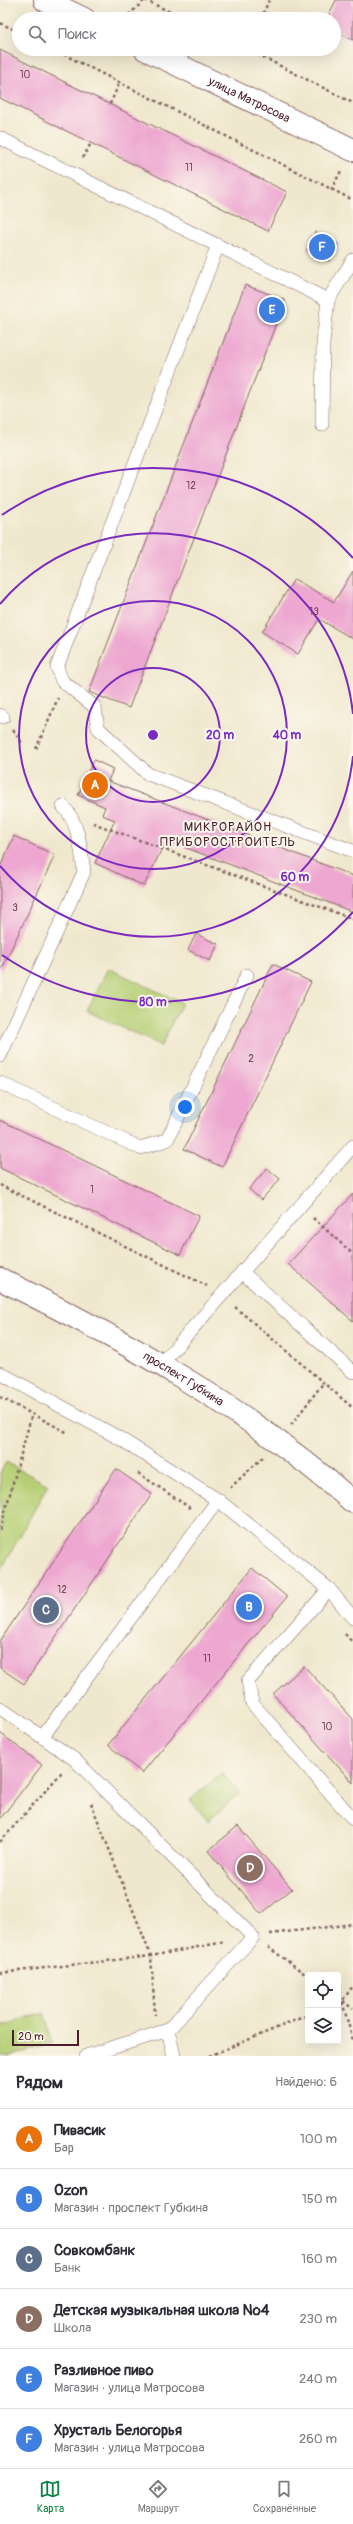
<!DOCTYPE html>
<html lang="ru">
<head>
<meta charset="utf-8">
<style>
  :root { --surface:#fff; --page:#f7f7f7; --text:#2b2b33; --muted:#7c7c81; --line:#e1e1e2; --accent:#0b8043 }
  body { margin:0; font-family:Pangolin,sans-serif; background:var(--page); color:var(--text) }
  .controls { position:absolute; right:12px; bottom:12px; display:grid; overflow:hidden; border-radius:4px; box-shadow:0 4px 16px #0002 }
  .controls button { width:36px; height:36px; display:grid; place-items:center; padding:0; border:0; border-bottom:1px solid var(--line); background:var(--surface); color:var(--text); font:20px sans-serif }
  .scale { position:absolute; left:12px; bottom:10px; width:67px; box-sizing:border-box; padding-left:4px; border:2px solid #4a1f2b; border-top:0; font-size:11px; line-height:14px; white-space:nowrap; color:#4a1f2b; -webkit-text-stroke:3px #fbf7ec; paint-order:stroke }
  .you { position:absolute; left:185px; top:1107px; width:14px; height:14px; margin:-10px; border:3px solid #fff; border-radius:50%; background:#1a73e8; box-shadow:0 0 0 6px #1a73e833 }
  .badge { display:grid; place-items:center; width:26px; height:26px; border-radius:50%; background:var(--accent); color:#fff; font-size:13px; font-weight:700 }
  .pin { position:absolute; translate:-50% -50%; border:2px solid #fff; box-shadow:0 1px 4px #0006 }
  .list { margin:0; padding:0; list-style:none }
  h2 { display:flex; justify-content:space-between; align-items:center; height:52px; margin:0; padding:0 16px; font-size:17px }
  h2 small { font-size:13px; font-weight:400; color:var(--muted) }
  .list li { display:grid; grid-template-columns:26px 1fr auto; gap:12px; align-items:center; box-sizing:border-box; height:60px; padding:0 16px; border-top:1px solid var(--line) }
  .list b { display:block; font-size:15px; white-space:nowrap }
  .list p { margin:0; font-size:13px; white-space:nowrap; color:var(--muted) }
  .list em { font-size:13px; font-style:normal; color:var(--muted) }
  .icon { flex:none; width:22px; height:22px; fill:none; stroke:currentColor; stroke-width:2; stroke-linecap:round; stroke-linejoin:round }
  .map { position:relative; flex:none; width:353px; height:2056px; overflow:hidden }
  .search { position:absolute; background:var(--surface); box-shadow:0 4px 16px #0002; left:12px; right:12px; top:12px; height:44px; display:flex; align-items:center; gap:10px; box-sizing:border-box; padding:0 14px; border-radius:22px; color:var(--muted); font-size:15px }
  .sheet { height:412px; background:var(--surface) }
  nav { display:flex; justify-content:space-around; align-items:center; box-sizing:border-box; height:56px; border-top:1px solid var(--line); background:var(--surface); font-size:11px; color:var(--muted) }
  nav a { display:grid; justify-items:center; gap:2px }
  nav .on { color:var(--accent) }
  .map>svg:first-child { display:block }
</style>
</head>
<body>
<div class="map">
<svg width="353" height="2056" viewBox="0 0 353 2056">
  <rect width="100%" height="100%" fill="#fbf7ec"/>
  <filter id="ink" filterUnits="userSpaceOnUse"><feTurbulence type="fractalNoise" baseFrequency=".025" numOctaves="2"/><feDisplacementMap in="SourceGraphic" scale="8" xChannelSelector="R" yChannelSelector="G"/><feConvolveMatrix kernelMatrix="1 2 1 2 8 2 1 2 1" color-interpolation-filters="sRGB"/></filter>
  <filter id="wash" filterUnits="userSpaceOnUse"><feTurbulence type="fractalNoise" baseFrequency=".012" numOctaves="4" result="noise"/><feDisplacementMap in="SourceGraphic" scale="16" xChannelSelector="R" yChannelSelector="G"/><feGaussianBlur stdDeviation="0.9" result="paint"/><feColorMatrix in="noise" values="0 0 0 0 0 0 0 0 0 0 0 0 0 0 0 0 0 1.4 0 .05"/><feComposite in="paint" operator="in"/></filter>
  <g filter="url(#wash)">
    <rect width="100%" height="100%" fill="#f0e8ce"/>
    <g fill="#b6cf74" stroke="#807750">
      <path d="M108,968L182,1003L161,1046L87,1011Z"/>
      <path d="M6,1462L48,1485L0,1572V1473Z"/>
      <path d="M222,1773L240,1793L208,1821L190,1800Z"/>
      <path d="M44,2013L53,2043L11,2056H0V2027Z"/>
    </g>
    <g id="blocks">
      <g fill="#eda7d0">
        <path d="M336,0H353V40L334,31V19H327Z"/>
        <path d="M0,50L287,192L268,231L0,98Z"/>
        <path d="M315,232L338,244L329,261L307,250Z"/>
        <path d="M245,285L285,300L129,708L89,692Z"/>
        <path d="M353,571V639L319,619L298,654L262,632L294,579L334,602Z"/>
        <path d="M94,760L113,769L108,781L353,876V912L166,840L144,886L95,863L115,820L102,815L105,807L78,795Z"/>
        <path d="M14,836L55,855L0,973V867Z"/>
        <path d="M196,934L218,944L210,961L188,950Z"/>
        <path d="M273,964L311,982L222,1167L184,1149Z"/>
        <path d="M0,1120L199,1216L180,1255L0,1168Z"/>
        <path d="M267,1168L280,1179L261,1200L249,1189Z"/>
        <path d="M353,1194V1321L288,1264Z"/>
        <path d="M116,1469L152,1494L24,1684L0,1668V1641Z"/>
        <path d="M252,1568L287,1597L142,1773L108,1745Z"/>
        <path d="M304,1666L353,1719V1783L273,1694Z"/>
        <path d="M0,1733L42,1765L0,1819Z"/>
        <path d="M238,1826L292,1889L261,1914L208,1851Z"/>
      </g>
    </g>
  </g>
  <g filter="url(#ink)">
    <use href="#blocks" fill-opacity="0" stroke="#846564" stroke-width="1"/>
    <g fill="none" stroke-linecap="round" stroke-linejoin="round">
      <g stroke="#846564" stroke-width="14">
        <g id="lane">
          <path d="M0,138L328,300"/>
          <path d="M218,245L57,667L62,681L95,707L98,728L148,774L353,851"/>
          <path d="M322,425L323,343L328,300L353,260"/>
          <path d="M0,715L3,717"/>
          <path d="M0,1056L84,872C81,849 79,823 63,806"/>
          <path d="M0,1083L140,1148L167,1140L247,975"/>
          <path d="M242,1272L353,1372"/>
          <path d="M162,1363L353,1146"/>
          <path d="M0,1373L119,1438L218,1500L329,1589L353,1618"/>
          <path d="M329,1589L248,1681L252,1703L353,1819"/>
          <path d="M0,1708L74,1759L253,1937L168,2030L86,2056"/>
          <path d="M43,1736L218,1500"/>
          <path d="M168,2030L174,2056"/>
        </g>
      </g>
      <g stroke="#846564" stroke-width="24">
        <g id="secondary">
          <path d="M45,0L84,19"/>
          <path id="s1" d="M145,49L353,150"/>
        </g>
      </g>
      <g stroke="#846564" stroke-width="24">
        <g id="primary">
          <path id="s2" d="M0,1279C126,1341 247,1408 353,1502"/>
        </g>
      </g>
      <g stroke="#846564" stroke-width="2.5" stroke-dasharray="3 3" stroke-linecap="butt">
        <path d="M145,0L185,19"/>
        <path d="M124,19L145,0"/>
        <path d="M261,19L269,0"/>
        <path d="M0,23L19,32"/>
        <path d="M53,49L353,200"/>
        <path d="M247,49L353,103"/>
        <path d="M110,104L120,82"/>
        <path d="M83,158L91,143"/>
        <path d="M331,190L342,169"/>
        <path d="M13,730L22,743"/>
        <path d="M36,749L58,698"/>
        <path d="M93,823L353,919"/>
        <path d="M0,1185L207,1286"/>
        <path d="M313,1218L353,1254"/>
        <path d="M235,1307L353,1408"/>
        <path d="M0,1397L68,1433"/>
        <path d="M291,1425L324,1382"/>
        <path d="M138,1473L190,1508"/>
        <path d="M230,1488L263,1457"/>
        <path d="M0,1530L32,1414"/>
        <path d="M345,1634L353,1643"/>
        <path d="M91,1803L151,1956L155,2015"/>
        <path d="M0,1842L62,1772"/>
        <path d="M270,1934L353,1924"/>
        <path d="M268,1947L308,1976"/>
        <path d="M0,1973L151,1956L224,1942"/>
        <path d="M338,1998L342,2001L353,2041"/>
        <path d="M343,2001L353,2009"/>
        <path d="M338,2002L342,2001L353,1986"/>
        <path d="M209,2056L308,2015"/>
      </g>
      <use href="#lane" stroke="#fff" stroke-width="13"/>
      <use href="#secondary" stroke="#fff" stroke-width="22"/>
      <use href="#primary" stroke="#fff" stroke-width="22"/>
    </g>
  </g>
  <g fill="none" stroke="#7b2cbf" stroke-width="2">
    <circle cx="153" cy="735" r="67"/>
    <circle cx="153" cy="735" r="134"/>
    <path d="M353 756A201 201 0 0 1 0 866M0 604A201 201 0 0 1 353 714"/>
    <path d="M353 912A267 267 0 0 1 2 955M2 515A267 267 0 0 1 353 558"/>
  </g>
  <g text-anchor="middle" stroke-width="4" stroke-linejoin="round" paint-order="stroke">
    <g font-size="10" fill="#734154">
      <text x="25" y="78">10</text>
      <text x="189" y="171">11</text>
      <text x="191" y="489">12</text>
      <text x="314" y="615">13</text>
      <text x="15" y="911">3</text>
      <text x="251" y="1062">2</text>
      <text x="92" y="1193">1</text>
      <text x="62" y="1593">12</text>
      <text x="207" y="1662">11</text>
      <text x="327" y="1730">10</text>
    </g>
    <g font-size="12" fill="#4a1f2b" stroke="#fbf7ec">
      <text dy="4" stroke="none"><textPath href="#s1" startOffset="116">улица Матросова</textPath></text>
      <text dy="4" stroke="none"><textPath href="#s2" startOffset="209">проспект Губкина</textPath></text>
    </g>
    <g font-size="13" letter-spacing="1" fill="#4a1f2b" stroke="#fbf7ec">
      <text x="228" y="831">МИКРОРАЙОН<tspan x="228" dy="15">ПРИБОРОСТРОИТЕЛЬ</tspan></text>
    </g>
  </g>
  <circle cx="153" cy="735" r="6" fill="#7b2cbf" stroke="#fbf7ec" stroke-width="2"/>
  <g font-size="12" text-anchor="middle" font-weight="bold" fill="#7b2cbf" stroke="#fbf7ec" stroke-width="4" stroke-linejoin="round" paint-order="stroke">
    <text x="220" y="739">20 m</text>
    <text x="287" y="739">40 m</text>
    <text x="295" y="881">60 m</text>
    <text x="153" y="1006">80 m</text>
  </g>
</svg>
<div class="controls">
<button><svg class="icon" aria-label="locate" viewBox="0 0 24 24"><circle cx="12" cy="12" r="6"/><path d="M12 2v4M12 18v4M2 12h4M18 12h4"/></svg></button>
<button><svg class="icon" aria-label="layers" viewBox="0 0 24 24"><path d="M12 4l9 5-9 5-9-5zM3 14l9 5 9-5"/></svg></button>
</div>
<div class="scale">20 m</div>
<div class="you"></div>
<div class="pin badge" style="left:95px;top:785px;background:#e8710a">A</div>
<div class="pin badge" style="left:249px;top:1607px;background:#3f7fe0">B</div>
<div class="pin badge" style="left:46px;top:1610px;background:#5c6f8a">C</div>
<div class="pin badge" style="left:250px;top:1868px;background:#8d6e63">D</div>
<div class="pin badge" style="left:272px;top:310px;background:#3f7fe0">E</div>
<div class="pin badge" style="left:322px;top:247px;background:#3f7fe0">F</div>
<div class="search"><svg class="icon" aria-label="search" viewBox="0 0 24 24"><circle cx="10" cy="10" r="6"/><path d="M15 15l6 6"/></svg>Поиск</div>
</div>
<section class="sheet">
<h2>Рядом<small>Найдено: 6</small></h2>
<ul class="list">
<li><span class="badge" style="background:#e8710a">A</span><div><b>Пивасик</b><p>Бар</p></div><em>100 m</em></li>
<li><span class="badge" style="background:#3f7fe0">B</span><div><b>Ozon</b><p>Магазин · проспект Губкина</p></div><em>150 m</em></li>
<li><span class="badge" style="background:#5c6f8a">C</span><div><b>Совкомбанк</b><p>Банк</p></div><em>160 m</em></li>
<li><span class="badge" style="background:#8d6e63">D</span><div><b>Детская музыкальная школа №4</b><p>Школа</p></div><em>230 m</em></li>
<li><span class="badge" style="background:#3f7fe0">E</span><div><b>Разливное пиво</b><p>Магазин · улица Матросова</p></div><em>240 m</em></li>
<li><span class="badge" style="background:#3f7fe0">F</span><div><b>Хрусталь Белогорья</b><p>Магазин · улица Матросова</p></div><em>260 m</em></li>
</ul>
</section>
<nav>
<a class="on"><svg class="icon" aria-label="map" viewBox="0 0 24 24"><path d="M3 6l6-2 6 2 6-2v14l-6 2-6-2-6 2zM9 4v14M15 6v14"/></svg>Карта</a>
<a><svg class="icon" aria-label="directions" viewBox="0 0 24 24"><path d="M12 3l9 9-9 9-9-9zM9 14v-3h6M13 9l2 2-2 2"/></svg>Маршрут</a>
<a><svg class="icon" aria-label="saved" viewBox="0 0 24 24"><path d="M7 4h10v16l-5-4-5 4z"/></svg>Сохранённые</a>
</nav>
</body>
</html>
